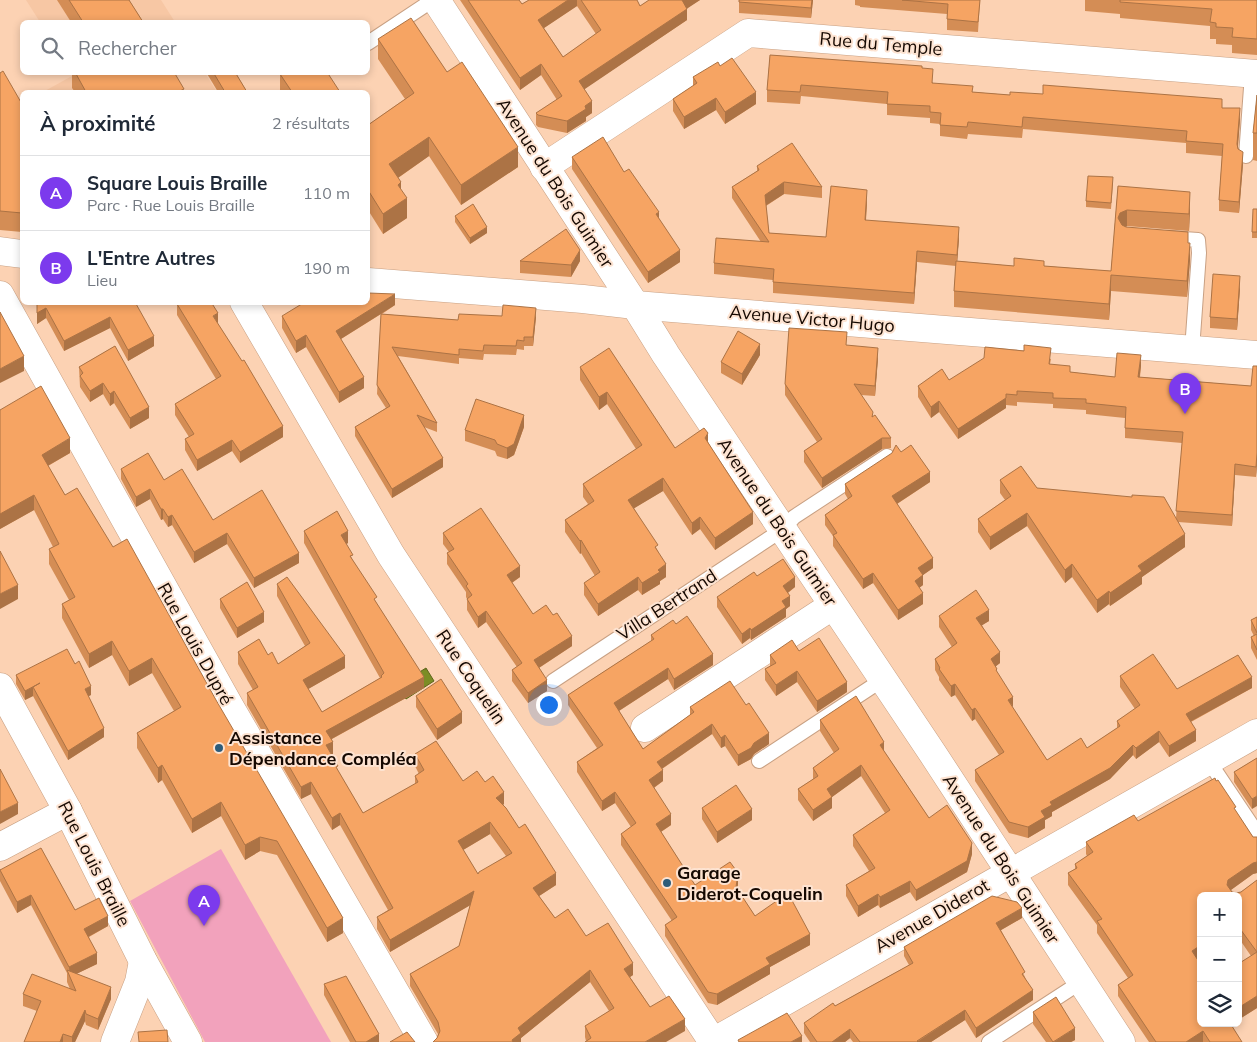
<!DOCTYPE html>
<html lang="fr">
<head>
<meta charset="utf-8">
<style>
  :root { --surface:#fff; --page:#f6f6f7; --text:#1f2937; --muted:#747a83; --line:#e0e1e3; --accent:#7c3aed }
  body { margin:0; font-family:Mulish,sans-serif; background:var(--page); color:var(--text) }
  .controls { position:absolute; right:15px; bottom:15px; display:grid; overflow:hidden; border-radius:8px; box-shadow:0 2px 8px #0003 }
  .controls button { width:45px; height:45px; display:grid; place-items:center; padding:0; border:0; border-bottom:1px solid var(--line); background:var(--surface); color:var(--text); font:25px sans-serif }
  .you { position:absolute; left:548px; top:704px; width:18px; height:18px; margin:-12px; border:4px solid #fff; border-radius:50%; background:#1a73e8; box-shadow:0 0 0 8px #1a73e833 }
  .badge { display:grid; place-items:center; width:32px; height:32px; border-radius:50%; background:var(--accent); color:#fff; font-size:16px; font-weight:700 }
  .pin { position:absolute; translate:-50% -41px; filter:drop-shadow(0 1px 2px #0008) }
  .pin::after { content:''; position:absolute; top:26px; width:18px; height:15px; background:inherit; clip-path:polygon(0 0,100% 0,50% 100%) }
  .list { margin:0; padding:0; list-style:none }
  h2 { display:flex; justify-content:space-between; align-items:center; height:65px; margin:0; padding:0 20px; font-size:21px }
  h2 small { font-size:16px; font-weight:400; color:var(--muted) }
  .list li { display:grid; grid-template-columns:32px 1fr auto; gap:15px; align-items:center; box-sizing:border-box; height:75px; padding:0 20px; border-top:1px solid var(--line) }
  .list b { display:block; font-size:19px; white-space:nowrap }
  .list p { margin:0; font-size:16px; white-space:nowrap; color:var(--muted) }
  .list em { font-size:16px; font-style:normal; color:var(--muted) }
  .icon { flex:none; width:28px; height:28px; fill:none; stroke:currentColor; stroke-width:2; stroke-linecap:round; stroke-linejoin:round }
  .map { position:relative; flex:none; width:1257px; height:1042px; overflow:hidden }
  .search { position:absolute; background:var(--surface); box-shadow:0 2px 8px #0003; left:20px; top:20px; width:350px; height:55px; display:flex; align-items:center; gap:12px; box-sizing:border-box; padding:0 18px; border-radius:8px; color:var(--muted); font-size:19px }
  .panel { position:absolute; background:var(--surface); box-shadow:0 2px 8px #0003; left:20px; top:90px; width:350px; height:215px; border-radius:8px }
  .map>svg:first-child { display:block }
</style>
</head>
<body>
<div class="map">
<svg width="1257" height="1042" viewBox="0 0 1257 1042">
  <defs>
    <pattern id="water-ripples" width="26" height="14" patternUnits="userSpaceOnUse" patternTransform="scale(1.25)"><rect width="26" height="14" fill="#7c8d25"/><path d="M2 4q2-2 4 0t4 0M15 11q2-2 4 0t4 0" fill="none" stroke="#64711e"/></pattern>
  </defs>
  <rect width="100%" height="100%" fill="#fcd2b3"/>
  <g fill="#f7c7a4">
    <path d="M26,0H161L175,22H40Z"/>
    <path d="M70,72L205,73L217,92H43L72,76Z"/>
  </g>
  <path fill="#f2a2bc" d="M221,849L331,1042H205L130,901Z"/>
  <path fill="url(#water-ripples)" stroke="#5d651a" d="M426,668L434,681L406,699L397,686Z"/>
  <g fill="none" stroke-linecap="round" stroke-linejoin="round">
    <g stroke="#c8a083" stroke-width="16">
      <g id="service">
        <path d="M368,43L433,0"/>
        <path d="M1246,156L1252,74"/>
        <path d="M1169,238L1198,240L1199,253L1192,350"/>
        <path d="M553,681L782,530L794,517L887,456"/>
        <path d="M1208,760L1257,833"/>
        <path d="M759,761L882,680"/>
        <path d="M989,1042L1081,982"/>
      </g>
    </g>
    <g stroke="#c8a083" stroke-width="29">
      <g id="minor">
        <path d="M544,167L748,33L1257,74"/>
        <path d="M0,295L230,707L424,1042"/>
        <path d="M244,302L391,555L713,1042"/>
        <path d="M0,687L68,811L143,961L188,1042"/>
        <path d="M645,728L832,606"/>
        <path d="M0,847L68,811"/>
        <path d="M115,1042L139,982L143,961"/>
        <path d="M713,1042L1257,733"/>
      </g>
    </g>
    <g stroke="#c8a083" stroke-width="29">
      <g id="tertiary">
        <path d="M436,0L635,305L666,355L933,754L1121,1042"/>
        <path d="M0,251L22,254"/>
        <path d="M368,282L583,299L635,305L1257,355"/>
      </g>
    </g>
    <use href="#service" stroke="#fff" stroke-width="14"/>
    <use href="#minor" stroke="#fff" stroke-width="28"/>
    <use href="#tertiary" stroke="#fff" stroke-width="28"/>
  </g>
  <g fill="#d48d55" fill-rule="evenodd">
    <path d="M57,0H129L143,22H71Z"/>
    <path d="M460,0H519L522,4L529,0H637L640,6L649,0H700L687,8V20L584,89L592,113L586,117V121L567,133L538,127L536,125V113L557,100L541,75L520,90ZM577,6L596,34L563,57L544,28Z"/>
    <path d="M739,0H813L811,18L739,13Z"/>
    <path d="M855,0H980L978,32L947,30V14L860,7V6L855,5Z"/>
    <path d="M1085,0H1257V55L1232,53V45L1216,44V39H1210V26L1120,18V14L1085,11Z"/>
    <path d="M378,39L447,72L518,167L461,205L429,156L398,178L407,218L383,234L368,210V125L405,99L378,59Z"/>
    <path d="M770,55L922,68L933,83L973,92L1010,95L1222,108L1240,119L1238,147L1243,164L1239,213L1219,211V200L1222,156L1186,153V143L1023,129L1022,138L968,134L967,139L940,136V124L930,123V118L887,115V104L801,96L800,104L767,102V90Z"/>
    <path d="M720,66L756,104L725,124L716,110L684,129L673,111V99L693,86V77Z"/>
    <path d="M72,72H174L184,92H75L72,88Z"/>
    <path d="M206,72H235L247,92H218Z"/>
    <path d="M0,73L22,104V232L0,230Z"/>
    <path d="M280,74L340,92H280Z"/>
    <path d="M1257,95V161L1253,160V133Z"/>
    <path d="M572,157L624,172L659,220L680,262L648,283L572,169Z"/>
    <path d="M757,166L822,187V198L784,194L766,206L769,233L826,237L867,201L866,221L959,238L957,261L1014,266H1044L1111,271L1118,186L1190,209L1189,231L1127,226L1126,227L1188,243L1190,260L1187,297L1111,291L1109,320L954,307V291L956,266L917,262L914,304L773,293V280L714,274V263L761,242L732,198V187L757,171Z"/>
    <path d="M1113,183L1111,209L1086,207V201Z"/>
    <path d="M1257,209V238H1252V232Z"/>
    <path d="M455,216L487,233L470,244L455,222Z"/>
    <path d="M520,261H580L571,277L520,273Z"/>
    <path d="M1240,288L1237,330L1210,328V317Z"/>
    <path d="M37,302H135L154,346L128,361L110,328L64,351L46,318L37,324Z"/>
    <path d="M177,304L218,324L283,437L240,463L232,451L197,471L185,450V439L189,437L175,415V404L216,379L177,315Z"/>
    <path d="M395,305L382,314L458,320L502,316L536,317L533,346H524V350L517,349L516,355L484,354L483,360L459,358V364L398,356L437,423V432L424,427L443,467L392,498L355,436V427L386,408L377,394L381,314L341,339L364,388L339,403L306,347L296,353L282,328V316Z"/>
    <path d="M846,345L878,358L875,396L861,395L873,417L891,438V448L882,449L822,488L804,462V451L817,442L785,395V384Z"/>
    <path d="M115,346L149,418L130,429L114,403L110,406L103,394L90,402L80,387L79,367Z"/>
    <path d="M1024,351L1051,359L1050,364L1070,372L1115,377L1141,366L1140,377L1251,386L1257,366V463L1256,477L1235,475L1232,526L1178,522L1185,547L1142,577V584L1110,606L1109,604L1097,613L1072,577L1065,583L1027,526L990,550L978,532V519L1005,500L1000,493V480L1176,518L1182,443L1125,438V418L1086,414V410L1053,408V404L1017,402V406L1006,405V408L958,439L939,412L931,418L918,397V386L949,380Z"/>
    <path d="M760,355L742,385L721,373V362Z"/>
    <path d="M580,367L675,448L708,442L753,524L715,550L700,529L692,535L663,491L634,508L658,551L666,577L660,581V584L642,595L638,590L598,616L584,595V583L595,576L581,553L580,554L565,532V520L588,504L583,497V484L636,449L607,404L599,410L580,380Z"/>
    <path d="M0,410L70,453L48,466L65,495L343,933L327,942L277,855L260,851L245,860L221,816L192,833L162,780L158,783L137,748V733L174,711L152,673L129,686L112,655L89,668L62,618V604L69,600L49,564V549L53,547L34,510L0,529Z"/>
    <path d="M524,427L514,455L507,459L497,456L495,451L465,441V430Z"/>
    <path d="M901,452L930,482L897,504L933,568L923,575V585L919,588L923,604L898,620L873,583L863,589L833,546V536L825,525V515L848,499L845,494V484Z"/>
    <path d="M121,469L164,480L213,520L299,563L254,588L227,544L194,563L172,525L168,527L163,519L161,520L150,499L136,507L121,479Z"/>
    <path d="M304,531L348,543L346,544L353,561L424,688L332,739L333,754H332L338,771L363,813L415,784V776L419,774L415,766V754L463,781L485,782L504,804L503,805L556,885L539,896L555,918L586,936L633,975L630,977L650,1007L685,1031L586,1041L585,1037V1026L609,1011L590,982L521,1038V1042L437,1038L438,1034L410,986V974L459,946L470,905L390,952L377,929V917L388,910L340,825L332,830L311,794L301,799L247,705V693L253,690L238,664V652L268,655L278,664L305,646L277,596V584L345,668L308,689L322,712L380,678L304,543ZM490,834L506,856L478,874L463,850Z"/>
    <path d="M443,533L520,577L512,583L533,614L572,646L539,668L547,691L528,703L512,681V670L517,667L486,622L478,628L467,610V599L466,597V592L447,564V553L449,552L443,544Z"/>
    <path d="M757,576L795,587L788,593L790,606L786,609V617L751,640L750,638L742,644L717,607V597Z"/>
    <path d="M220,599L264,622L237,638L220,608Z"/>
    <path d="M939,616L989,621L982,625L1000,663L996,666L997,673L1013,708L1047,760L1087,748L1117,728V721L1135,709L1120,687V676L1177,689L1252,688L1191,722L1196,741L1169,757L1159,742L1136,759L1133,755L1110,779L1052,812V816L1045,820V828L1028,838L1009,833L975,781V770L999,755L975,719L972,721L955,695L951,697L939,680V677L935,670V659L952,647L939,627Z"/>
    <path d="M1257,617V660L1251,648V637L1254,636L1251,630V620Z"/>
    <path d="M676,624L713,665L674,690L668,679L619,711L643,749L690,715V707L769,744L754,754L751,759L738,766L725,746L721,748L712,734L662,769L663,781L654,788L671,825L661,832L695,885L738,884L737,889L755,916L810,945L770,967V974L717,1005L708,1003L665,936V925L672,921L621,845V834L631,827L615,803L602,811L577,772V762L597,748L568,705V695L651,641V635Z"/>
    <path d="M799,651L847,692L817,712L797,682L776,696L765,680V669L770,666V655Z"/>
    <path d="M16,675L91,695L88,696L104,737L68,760L33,696L25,700L16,684Z"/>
    <path d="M416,696L462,723L437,740L416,707Z"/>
    <path d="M820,720L884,751L929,818L972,854L967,872L916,901L910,892L880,908L878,905L858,917L846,896V885L869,871L853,846V835L885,813L861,776L832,797V808L813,821L798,800V789L813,779V768L834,753L820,731Z"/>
    <path d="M1257,758L1252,809L1234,782V772Z"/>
    <path d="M702,808L752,820L717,843L702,819Z"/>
    <path d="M1236,812L1253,837H1257V873L1253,874L1231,890L1232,892L1236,893L1241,892L1257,880V1008L1238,1020V964L1251,956L1238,937V896H1201V957L1197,959L1231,1025L1242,1042H1149L1118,996V985L1128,978L1097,933V925L1068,885V873L1075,869V864L1087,856L1086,854V842L1138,821Z"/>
    <path d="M0,869L75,910L108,926L89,937L97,964L76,974L111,999L98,1030L86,1025L85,1021L75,1042H24L37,1011L23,1006V994L70,989L67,982V973L31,905L17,913L0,881Z"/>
    <path d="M1022,918L1001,930L1025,977L1033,1000L976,1038L965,1020L931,1042H853L850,1038L845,1042H810L804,1033V1023L909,965L904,956V947Z"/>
    <path d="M324,984L379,1042H350L324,995Z"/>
    <path d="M1033,1012L1075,1040L1071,1042H1046L1033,1024Z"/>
  </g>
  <g fill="#ac7345">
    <path d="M568,0H577V6L538,32V20Z"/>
    <path d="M682,0H700L682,12Z"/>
    <path d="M812,0H813L811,18V8Z"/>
    <path d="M687,9V20L579,93V81Z"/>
    <path d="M541,64V75L520,90V78Z"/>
    <path d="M756,92V104L725,124V112Z"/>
    <path d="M716,98V110L684,129V117Z"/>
    <path d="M592,101V113L586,117V121L567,133V121L585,106Z"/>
    <path d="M1240,108V119L1237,156V144Z"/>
    <path d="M429,137V156L389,184V164Z"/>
    <path d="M518,147V167L461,205V185Z"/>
    <path d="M1243,152V164L1239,213V202Z"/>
    <path d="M401,182V202L407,198V218L383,234V214L398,185Z"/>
    <path d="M784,182V194L765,206V195Z"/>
    <path d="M867,190V201L865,232V220Z"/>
    <path d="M1190,192V209L1189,231V214Z"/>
    <path d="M1127,210V226L1120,230L1118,218L1120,213Z"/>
    <path d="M659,212V223L656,214Z"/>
    <path d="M487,227V233L470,244V238Z"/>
    <path d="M959,227V238L957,266V255Z"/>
    <path d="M1190,243V260L1187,297V281Z"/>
    <path d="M580,250V261L571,277V265Z"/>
    <path d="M680,250V262L648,283V272Z"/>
    <path d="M917,251V262L914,304V293Z"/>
    <path d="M1111,275V291L1109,320V304Z"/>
    <path d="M1240,276V288L1237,330V319Z"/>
    <path d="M395,294V305L336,342V331Z"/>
    <path d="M46,308V318L37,324V313Z"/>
    <path d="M536,308V317L533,346V337Z"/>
    <path d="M218,313V324L213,316Z"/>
    <path d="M110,317V328L64,351V341Z"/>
    <path d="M306,335V347L296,353V341Z"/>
    <path d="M154,336V346L128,361V350Z"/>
    <path d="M760,344V355L742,385V374Z"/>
    <path d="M878,348V358L875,396V386Z"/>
    <path d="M1141,355V366L1138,388V377Z"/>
    <path d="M24,356V371L0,383V369Z"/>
    <path d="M364,377V388L339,403V392Z"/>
    <path d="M103,383V394L90,402V391Z"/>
    <path d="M114,391V403L110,406V394Z"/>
    <path d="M607,392V404L599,410V397Z"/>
    <path d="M1006,394V408L958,439V429Z"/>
    <path d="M939,401V412L931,418V407Z"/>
    <path d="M149,407V418L130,429V418Z"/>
    <path d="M524,415V427L514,455L507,459V448Z"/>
    <path d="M283,426V437L240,463V452Z"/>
    <path d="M708,433V446L705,438Z"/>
    <path d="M70,438V453L42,469V455Z"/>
    <path d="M882,438V449L822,488V478Z"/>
    <path d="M232,440V451L197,471V460Z"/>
    <path d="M1257,453V463L1256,477V467Z"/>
    <path d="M443,458V467L392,498V489Z"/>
    <path d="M1235,464V475L1232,526V515Z"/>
    <path d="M930,472V482L892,507V496Z"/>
    <path d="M663,478V491L628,512V500Z"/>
    <path d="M150,489V499L136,507V497Z"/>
    <path d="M34,495V510L0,529V514Z"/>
    <path d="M161,509H163V519L161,520Z"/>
    <path d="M753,512V524L715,550V538Z"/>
    <path d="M1027,513V526L990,550V537Z"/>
    <path d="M172,515V525L168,527V517Z"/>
    <path d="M700,517V529L692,535V523Z"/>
    <path d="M348,531V543L341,547V535Z"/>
    <path d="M227,533V544L194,563V552Z"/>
    <path d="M1185,534V547L1142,577V584L1110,606V593L1138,566Z"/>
    <path d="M581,540V553L580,554V541Z"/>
    <path d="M299,553V563L254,588V578Z"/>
    <path d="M933,558V568L923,575V585L915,591V581L918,568Z"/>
    <path d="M666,564V577L660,581V584L642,595V583L658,570Z"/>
    <path d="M1072,564V577L1065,583V570Z"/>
    <path d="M520,566V577L507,586V575Z"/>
    <path d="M873,573V583L863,589V579Z"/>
    <path d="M638,577V590L598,616V604Z"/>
    <path d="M795,577V587L783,596V586Z"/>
    <path d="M18,585V599L0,609V594Z"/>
    <path d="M1109,591V604L1097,613V600Z"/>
    <path d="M923,593V604L898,620V610Z"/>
    <path d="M790,596V606L786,609V617L751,640V630L782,601Z"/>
    <path d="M989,610V621L976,629V618Z"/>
    <path d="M486,611V622L478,628V617Z"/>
    <path d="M264,612V622L237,638V628Z"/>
    <path d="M750,628V638L742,644V634Z"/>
    <path d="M572,636V646L534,671V660Z"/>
    <path d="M112,641V655L89,668V654Z"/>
    <path d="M1000,652V663L991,670V659Z"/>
    <path d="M713,654V665L674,690V679Z"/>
    <path d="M345,656V668L303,692V680Z"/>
    <path d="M152,658V673L129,686V671Z"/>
    <path d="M668,668V679L614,714V703Z"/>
    <path d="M797,671V682L776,696V685Z"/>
    <path d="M424,677V688L326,742V731Z"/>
    <path d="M1252,677V688L1186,724V714Z"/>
    <path d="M547,680V691L528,703V693Z"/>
    <path d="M847,682V692L817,712V701Z"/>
    <path d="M955,684V695L951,697V686Z"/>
    <path d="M91,686V695L85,698V689Z"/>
    <path d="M33,687V696L25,700V691Z"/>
    <path d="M1013,697V707L1008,700Z"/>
    <path d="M975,708V719L972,721V710Z"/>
    <path d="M462,712V723L437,740V729Z"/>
    <path d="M712,724V734L657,772V762Z"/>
    <path d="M104,728V737L68,760V751Z"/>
    <path d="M1196,730V741L1169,757V746Z"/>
    <path d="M1159,731V742L1136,759V748Z"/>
    <path d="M769,733V744L754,754L751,759L738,766V755L754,743Z"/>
    <path d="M725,735V746L721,748V738Z"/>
    <path d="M333,742V754L326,757V745Z"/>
    <path d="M884,742V753L880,745Z"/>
    <path d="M1133,745V755L1110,779L1052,812V816L1045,820V828L1028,838V827L1050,802Z"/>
    <path d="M162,765V780L158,783V768Z"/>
    <path d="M861,765V776L832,797V808L813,821V810L827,789Z"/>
    <path d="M663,770V781L649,791V780Z"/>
    <path d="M311,782V794L301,799V787Z"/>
    <path d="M504,792V804L496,810V798Z"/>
    <path d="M615,792V803L602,811V801Z"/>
    <path d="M1257,796V806L1252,809V799Z"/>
    <path d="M221,802V816L192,833V819Z"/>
    <path d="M18,803V814L0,824V812Z"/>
    <path d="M752,809V820L717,843V832Z"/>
    <path d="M340,813V825L332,830V818Z"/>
    <path d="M671,814V825L656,835V824Z"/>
    <path d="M490,822V834L458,853V841Z"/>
    <path d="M260,837V851L245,860V845Z"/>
    <path d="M972,843V854L967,872L916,901V890Z"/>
    <path d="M1257,862V873L1253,874L1228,892L1227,885L1228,880L1253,863Z"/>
    <path d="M556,873V885L533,900V888Z"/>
    <path d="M738,873V884L736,898V887Z"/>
    <path d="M910,881V892L880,908V897Z"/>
    <path d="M474,891V903L390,952V940Z"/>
    <path d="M878,894V905L858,917V906Z"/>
    <path d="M31,895V905L17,913V902Z"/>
    <path d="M1022,908V918L996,933V923Z"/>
    <path d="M108,916V926L84,939V929Z"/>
    <path d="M343,918V933L327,942V928Z"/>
    <path d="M810,934V945L770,967V974L717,1005V994L766,958Z"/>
    <path d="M1201,945V957L1192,963V951Z"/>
    <path d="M97,953V964L70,977L69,967Z"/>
    <path d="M633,963V975L624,981V969Z"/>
    <path d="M590,970V982L521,1038V1042H512V1040L518,1028Z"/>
    <path d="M111,987V999L98,1030V1019Z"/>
    <path d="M1033,990V1000L976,1038V1028Z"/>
    <path d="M1257,996V1008L1238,1020V1008Z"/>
    <path d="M85,1010V1021L75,1042H72V1037Z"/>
    <path d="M965,1010V1020L931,1042H917Z"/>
    <path d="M685,1019V1031L666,1042H645Z"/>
    <path d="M1075,1028V1040L1071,1042H1054Z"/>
    <path d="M850,1029V1038L845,1042H832Z"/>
    <path d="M1203,1031V1042H1186Z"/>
    <path d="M63,1034V1042H60Z"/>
    <path d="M379,1034V1042H366Z"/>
    <path d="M802,1036V1042H791Z"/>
  </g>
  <g fill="#f6a463" stroke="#ac7345" fill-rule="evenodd">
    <path d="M69,0H129L143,22H83Z"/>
    <path d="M468,0H519L522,4L529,0H568L538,20L563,57L601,30L581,0H637L640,6L649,0H682L687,9L579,81L592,101L585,106L586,109L567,121L538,115L536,113L562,96L541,64L520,78Z"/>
    <path d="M739,0H812L811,8L739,2Z"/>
    <path d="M902,0H980L978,22L947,19L948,4Z"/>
    <path d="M1120,0H1257V39L1232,37L1233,28L1216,27V23L1210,22L1212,9L1120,2Z"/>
    <path d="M411,18L447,72L462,62L518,147L461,185L429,137L389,164L401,182L398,185L407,198L383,214L368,190V125L414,93L378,39Z"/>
    <path d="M770,55L922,66V68L933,69L932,83L973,86L972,92L1010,95V92L1043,94V85L1222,99V108H1240L1237,144L1238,149L1243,152L1239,202L1219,200L1223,144L1186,141L1187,131L1023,117L1022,127L968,122L967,127L940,125L941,113L930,112V106L887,104L888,92L801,85L800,92L767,90Z"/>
    <path d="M732,58L756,92L725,112L716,98L684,117L673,99L697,83L693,77L718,62L720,66Z"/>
    <path d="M3,71L22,104V213L0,211V73Z"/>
    <path d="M75,72H174L184,89L178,92H86Z"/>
    <path d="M213,72H235L247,92H225Z"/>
    <path d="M282,72H327L340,92H292L280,74Z"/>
    <path d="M1257,95V133H1253Z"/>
    <path d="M603,137L624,172L629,169L659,212L656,214L680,250L648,272L572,157Z"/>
    <path d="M792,143L822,187L784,182L765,195L769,233L826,237L831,186L867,190L865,220L959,227L957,255L917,251L914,293L773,282L774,269L714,263L716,238L769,242L732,187L759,170L757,166Z"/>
    <path d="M1088,176L1113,177L1111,203L1086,201Z"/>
    <path d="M1118,186L1190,192L1189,214L1127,210L1120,213L1118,218L1122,225L1126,227L1188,232V243H1190L1187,281L1111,275L1109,304L954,291L956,261L1014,266V258L1044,261V266L1111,271Z"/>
    <path d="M473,204L487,227L470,238L455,216Z"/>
    <path d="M1253,209H1257V232H1252Z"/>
    <path d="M566,229L580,250L571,265L520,261Z"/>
    <path d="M1213,274L1240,276L1237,319L1210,317Z"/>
    <path d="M368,293L395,294L336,331L364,377L339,392L306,335L296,341L282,316L305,302H368Z"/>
    <path d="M37,302H135L154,336L128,350L110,317L64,341L46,308L37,313Z"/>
    <path d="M181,302H211L218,313L213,316L242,361L244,360L283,426L240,452L232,440L197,460L185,439L194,434L175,404L221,376L177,304Z"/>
    <path d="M503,305L536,308L533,337H524V341L517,340L516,346L484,345L483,351L459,349V355L392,347L437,423L417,415L443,458L392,489L355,427L390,406L377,385L381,314L458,320L459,314L502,316Z"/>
    <path d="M0,312L24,356L0,369Z"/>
    <path d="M789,328L847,332L846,345L878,348L875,386L854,384L873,412L872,417L875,415L891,438H882L822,478L804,451L822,439L785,384Z"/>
    <path d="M738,331L760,344L742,374L721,362Z"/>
    <path d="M1024,345L1051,348L1049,364L1070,366V372L1115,377L1117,353L1141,355L1138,377L1251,386L1253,366H1257V453L1256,467L1235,464L1232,515L1176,511L1183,432L1125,428L1126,407L1086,403V399L1053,398V393L1017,391V395L1006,394V398L958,429L939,401L931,407L918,386L942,369L949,380L984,358L985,347L1024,351Z"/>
    <path d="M115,346L149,407L130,418L114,391L110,394L103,383L90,391L80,376L83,373L79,367Z"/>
    <path d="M609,348L675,448L704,428L708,433L705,438L753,512L715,538L700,517L692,523L663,478L628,500L658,545L655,547L666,564L658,570L660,572L642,583L638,577L598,604L584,583L600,572L581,540L580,541L565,520L594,501L583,484L642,445L607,392L599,397L580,367Z"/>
    <path d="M41,386L70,438L42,455L65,495L77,488L113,547L127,539L216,700L343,918L327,928L277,841L260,837L245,845L221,802L192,819L162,765L158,768L137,733L181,707L152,658L129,671L112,641L89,654L62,604L75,597L49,549L59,544L34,495L0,514V410Z"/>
    <path d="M476,399L524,415L514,444L507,448L497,444L495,440L465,430Z"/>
    <path d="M896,445L901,452L911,445L930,472L892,496L933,558L918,568L923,575L915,581L923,593L898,610L873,573L863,579L833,535L837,533L825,515L852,496L845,484L892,453Z"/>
    <path d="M148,453L164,480L182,469L213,520L262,490L299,553L254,578L227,533L194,552L172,515L168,517L163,509H161L150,489L136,497L121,469Z"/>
    <path d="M1021,466L1037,488L1132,497V495L1164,497L1185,534L1138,566L1142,571L1110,593L1109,591L1097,600L1072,564L1065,570L1027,513L990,537L978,519L1011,496L1000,480Z"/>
    <path d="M481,508L520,566L507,575L533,614L546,605L553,615L557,613L572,636L534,660L547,680L528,693L512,670L522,663L486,611L478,617L467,599L472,595L466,586L468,584L447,553L454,549L443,533Z"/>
    <path d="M337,511L348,531L341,535L353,555L350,556L377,597L374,599L424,677L326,731L333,742L326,745L338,766L336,767L363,813L418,782L415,776L424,770L415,754L436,741L463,781L477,771L485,782L493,776L504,792L496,798L506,808L519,828L525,824L556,873L533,888L555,918L568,909L586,936L608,923L633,963L624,969L650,1007L669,996L685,1019L645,1042H585L591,1038L585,1026L614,1008L590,970L518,1028L521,1033L512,1040L513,1042H433L437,1038L440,1031L438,1022L410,974L459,946L474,891L390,940L377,917L393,908L340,813L332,818L311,782L301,787L247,693L258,687L238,652L259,639L268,655L272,652L278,664L310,643L277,584L287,577L345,656L303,680L322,712L382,677L381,676L384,673L304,531ZM490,822L512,853L479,872L478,874L458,841Z"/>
    <path d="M0,551L18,585L0,594Z"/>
    <path d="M783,559L795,577L783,586L790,596L782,601L786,607L751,630L750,628L742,634L717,597L754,572L757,576Z"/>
    <path d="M247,582L264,612L237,628L220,599Z"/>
    <path d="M976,590L989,610L976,618L1000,652L991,659L997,669L996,670L1013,697L1008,700L1047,760L1081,738L1087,748L1120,726L1117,721L1140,705L1120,676L1153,654L1177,689L1238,655L1252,677L1186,714L1196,730L1169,746L1159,731L1136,748L1133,745L1110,768L1050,802L1052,805L1041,811L1045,817L1028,827L1009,822L975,770L1004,752L975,708L972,710L955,684L951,686L939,669L940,668L935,659L957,643L939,616Z"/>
    <path d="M687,616L713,654L674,679L668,668L614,703L643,749L694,712L690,707L730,681L746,705L749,703L769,733L754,743L751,748L738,755L725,735L721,738L712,724L657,762L663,770L649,780L671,814L656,824L695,885L730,862L738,873L736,887L755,916L788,893L810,934L766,958L770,964L717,994L708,992L665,925L677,917L621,834L636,823L615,792L602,801L577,762L603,745L568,695L654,639L651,635L673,620L676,624Z"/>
    <path d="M1257,617V633L1251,620Z"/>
    <path d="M1257,634V650L1251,637Z"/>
    <path d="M819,638L847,682L817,701L797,671L776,685L765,669L776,663L770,655L792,640L799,651Z"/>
    <path d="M67,649L75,664L79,661L91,686L85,689L104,728L68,751L33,687L40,683L25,691L16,675Z"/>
    <path d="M441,679L462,712L437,729L416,696Z"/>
    <path d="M856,696L884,742L880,745L929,818L947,805L972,843L967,861L916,890L910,881L880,897L878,894L858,906L846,885L875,868L853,835L890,810L861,765L827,789L832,797L813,810L798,789L818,776L813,768L839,749L820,720Z"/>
    <path d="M1257,758V796L1252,799L1234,772Z"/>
    <path d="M0,769L18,803L0,812Z"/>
    <path d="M1215,778L1216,781L1218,780L1236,807L1234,808L1253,837H1257V862L1253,863L1228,880L1227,885L1232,892L1236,893L1241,892L1257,880V996L1238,1008V964L1257,952L1238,926V896H1201V945L1192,951L1201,965V1023H1230L1242,1042H1210L1203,1031L1186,1042H1156L1118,985L1133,975L1097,921L1102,919L1068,873L1077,868L1075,864L1093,852L1086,842L1134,815L1138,821Z"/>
    <path d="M736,785L752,809L717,832L702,808Z"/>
    <path d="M41,848L75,910L99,898L108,916L84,929L97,953L69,967L31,895L17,902L0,870Z"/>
    <path d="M992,896L1017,902L1022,908L996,923L1025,972L1022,974L1033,990L976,1028L965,1010L917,1041L918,1042H860L850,1029L832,1042H817L804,1023L833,1003L835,1006L913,963L904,947Z"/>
    <path d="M67,970L111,987L98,1019L86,1014L85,1010L72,1037L63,1034L60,1042H24L41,1001L23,994L32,974L76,991Z"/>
    <path d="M346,976L379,1034L366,1042H356L324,984Z"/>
    <path d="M1056,997L1075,1028L1053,1042L1033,1012Z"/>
    <path d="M787,1013L802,1036L791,1042H739L738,1040Z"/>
    <path d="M167,1030L168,1042H139L138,1032Z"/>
    <path d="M407,1032L415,1042H390Z"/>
  </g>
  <g fill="#2c5c7a" stroke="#fde3d1" stroke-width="2">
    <circle cx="219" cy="748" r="5"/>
    <circle cx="667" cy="883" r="5"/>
  </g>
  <g text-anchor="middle" stroke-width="4" stroke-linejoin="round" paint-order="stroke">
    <g font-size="18" fill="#150801" stroke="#fde3d1">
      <text transform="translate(881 44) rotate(5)" y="6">Rue du Temple</text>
      <text transform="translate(555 183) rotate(57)" y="6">Avenue du Bois Guimier</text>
      <text transform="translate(812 319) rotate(5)" y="6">Avenue Victor Hugo</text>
      <text transform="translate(777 522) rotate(56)" y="6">Avenue du Bois Guimier</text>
      <text transform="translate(667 605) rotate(-33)" y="6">Villa Bertrand</text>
      <text transform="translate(195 644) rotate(61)" y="6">Rue Louis Dupré</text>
      <text transform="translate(471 677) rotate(56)" y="6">Rue Coquelin</text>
      <text transform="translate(1001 859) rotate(57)" y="6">Avenue du Bois Guimier</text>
      <text transform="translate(94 864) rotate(63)" y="6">Rue Louis Braille</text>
      <text transform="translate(932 916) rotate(-30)" y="6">Avenue Diderot</text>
    </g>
    <g font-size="18" font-weight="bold" fill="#150801" stroke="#fde3d1" text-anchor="start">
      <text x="229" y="744">Assistance<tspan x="229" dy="21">Dépendance Compléa</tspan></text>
      <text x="677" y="879">Garage<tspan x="677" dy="21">Diderot-Coquelin</tspan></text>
    </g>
  </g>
</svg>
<div class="controls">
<button>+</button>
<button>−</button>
<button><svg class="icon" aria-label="layers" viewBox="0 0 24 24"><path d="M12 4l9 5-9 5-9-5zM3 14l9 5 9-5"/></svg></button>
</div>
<div class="you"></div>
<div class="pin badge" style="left:204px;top:926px">A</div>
<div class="pin badge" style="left:1185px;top:414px">B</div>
<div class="search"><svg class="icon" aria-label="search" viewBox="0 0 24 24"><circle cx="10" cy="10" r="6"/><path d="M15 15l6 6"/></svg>Rechercher</div>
<section class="panel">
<h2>À proximité<small>2 résultats</small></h2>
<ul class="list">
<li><span class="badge">A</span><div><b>Square Louis Braille</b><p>Parc · Rue Louis Braille</p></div><em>110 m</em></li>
<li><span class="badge">B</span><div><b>L'Entre Autres</b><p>Lieu</p></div><em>190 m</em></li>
</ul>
</section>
</div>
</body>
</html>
